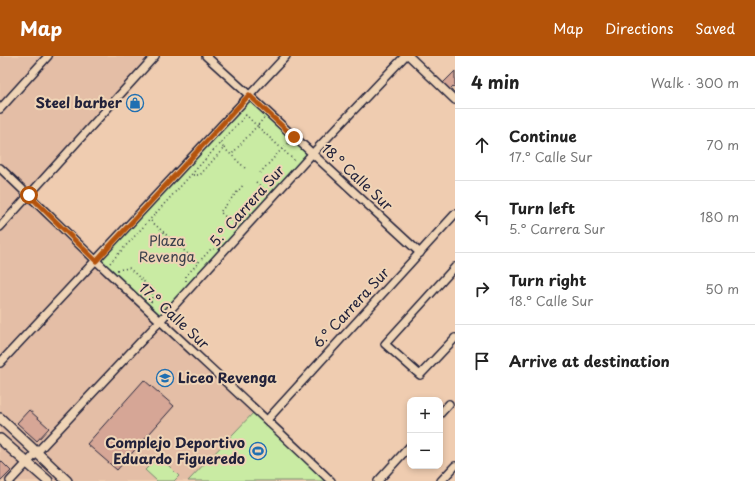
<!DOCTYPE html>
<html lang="en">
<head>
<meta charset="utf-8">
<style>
  :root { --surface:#fff; --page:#f6f6f6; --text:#222; --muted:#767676; --line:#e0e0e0; --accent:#b45309 }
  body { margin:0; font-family:"Playpen Sans",sans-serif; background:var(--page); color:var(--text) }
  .controls { position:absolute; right:12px; bottom:12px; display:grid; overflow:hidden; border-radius:8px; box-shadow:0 2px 6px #0003 }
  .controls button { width:36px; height:36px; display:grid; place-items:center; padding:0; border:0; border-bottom:1px solid var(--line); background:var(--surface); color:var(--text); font:20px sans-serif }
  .stop { position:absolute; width:12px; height:12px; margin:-9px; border:3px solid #b45309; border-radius:50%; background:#fff }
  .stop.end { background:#b45309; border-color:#fff; box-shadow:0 1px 4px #0008 }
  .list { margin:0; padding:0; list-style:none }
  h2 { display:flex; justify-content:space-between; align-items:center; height:52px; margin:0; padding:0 16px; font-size:17px }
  h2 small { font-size:13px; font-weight:400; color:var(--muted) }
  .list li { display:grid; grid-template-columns:26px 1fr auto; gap:12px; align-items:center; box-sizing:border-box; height:72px; padding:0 16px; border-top:1px solid var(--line) }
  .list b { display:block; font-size:15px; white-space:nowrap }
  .list p { margin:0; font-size:13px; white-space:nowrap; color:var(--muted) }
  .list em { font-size:13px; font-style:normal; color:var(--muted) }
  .icon { flex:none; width:22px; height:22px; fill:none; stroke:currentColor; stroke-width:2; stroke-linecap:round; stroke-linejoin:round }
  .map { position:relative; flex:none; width:455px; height:425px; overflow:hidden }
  header { display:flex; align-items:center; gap:24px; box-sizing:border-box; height:56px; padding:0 20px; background:var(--accent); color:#fff }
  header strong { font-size:19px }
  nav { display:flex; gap:22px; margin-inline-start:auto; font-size:14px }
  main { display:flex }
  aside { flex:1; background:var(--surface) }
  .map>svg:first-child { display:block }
</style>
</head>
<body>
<header>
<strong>Map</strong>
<nav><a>Map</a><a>Directions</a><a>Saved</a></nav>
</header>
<main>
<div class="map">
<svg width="455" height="425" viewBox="0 0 455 425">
  <rect width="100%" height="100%" fill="#efccb0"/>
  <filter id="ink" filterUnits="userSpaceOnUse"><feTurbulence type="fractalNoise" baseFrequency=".025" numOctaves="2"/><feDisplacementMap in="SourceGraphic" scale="8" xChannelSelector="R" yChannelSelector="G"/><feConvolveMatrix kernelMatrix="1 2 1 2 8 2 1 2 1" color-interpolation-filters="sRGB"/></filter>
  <g filter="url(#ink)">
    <path fill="#e4bea6" d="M0,0H153L26,140L327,425H0Z"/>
    <g fill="#c9eba3" stroke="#76866f">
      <path d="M249,41L310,98L160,264L97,205Z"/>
      <path d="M256,354L331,425H188Z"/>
      <path d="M159,400L179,420L174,425H157L145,414Z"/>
    </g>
    <g fill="#d6a696" stroke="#22223b">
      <path d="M455,15V29L449,35L442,28Z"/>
      <path d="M134,41L141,48L136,54L129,47Z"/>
      <path d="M144,324L174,350L117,414L87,388Z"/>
      <path d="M29,354L49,372L37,385L17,367Z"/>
      <path d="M0,404L11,415L1,425H0Z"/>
    </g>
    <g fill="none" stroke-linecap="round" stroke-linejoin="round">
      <g stroke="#22223b" stroke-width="10">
        <g id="minor">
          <path d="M206,0L249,39L420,197"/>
          <path d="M409,0L455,44"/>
          <path d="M0,53L48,0"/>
          <path d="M0,112C37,147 73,183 109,217C183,287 258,355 331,425"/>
          <path d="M0,171L155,0"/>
          <path d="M455,211L385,288L420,319L455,282"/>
          <path d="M0,307L286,0"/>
          <path d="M440,358L449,348"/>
          <path d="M267,364L455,158"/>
          <path d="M10,425L160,265L312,98L405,0"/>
          <path d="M378,425L410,390"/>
          <path d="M441,425L455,410"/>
        </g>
      </g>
      <g stroke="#22223b" stroke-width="12">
        <g id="tertiary">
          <path d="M0,362L67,425"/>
          <path d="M0,383L48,425"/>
        </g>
      </g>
      <g stroke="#22223b" stroke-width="1.5" stroke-dasharray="1 3" stroke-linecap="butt">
        <path d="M264,62L257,70L282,93L289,87"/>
        <path d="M224,92L246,113"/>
        <path d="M260,117L282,93L296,106"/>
        <path d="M193,119H200L224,92L219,88"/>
        <path d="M256,126L268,137"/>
        <path d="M151,165L198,207"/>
        <path d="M237,171L220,156L244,128"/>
        <path d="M110,207L246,59L257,70L231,99"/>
        <path d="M117,214L129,212L153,234L151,247"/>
        <path d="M186,225V220L210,194L214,193"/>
      </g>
      <use href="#minor" stroke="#efd4b6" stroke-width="7"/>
      <use href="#tertiary" stroke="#efd4b6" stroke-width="9"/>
    </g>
  </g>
  <g fill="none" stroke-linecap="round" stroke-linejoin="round" filter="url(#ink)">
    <path stroke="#b45309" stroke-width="5" d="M29,139L96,205L249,39L294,81"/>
  </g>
  <defs>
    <g id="shop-ring" transform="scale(0.9)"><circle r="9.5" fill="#efd4b6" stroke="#1f6fb2" stroke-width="1.5"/><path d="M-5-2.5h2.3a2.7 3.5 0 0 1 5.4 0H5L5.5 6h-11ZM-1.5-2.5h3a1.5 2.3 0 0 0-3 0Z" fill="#1f6fb2"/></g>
    <g id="school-ring" transform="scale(0.9)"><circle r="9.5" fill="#efd4b6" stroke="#1f6fb2" stroke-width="1.5"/><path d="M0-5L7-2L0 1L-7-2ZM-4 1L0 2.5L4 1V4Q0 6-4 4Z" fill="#1f6fb2"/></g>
    <g id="stadium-ring" transform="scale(0.9)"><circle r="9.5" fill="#efd4b6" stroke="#1f6fb2" stroke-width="1.5"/><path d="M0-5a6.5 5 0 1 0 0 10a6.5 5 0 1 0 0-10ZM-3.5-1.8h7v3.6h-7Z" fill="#1f6fb2"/></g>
  </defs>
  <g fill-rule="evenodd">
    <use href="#shop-ring" x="135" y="47"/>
    <use href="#school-ring" x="165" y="322"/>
    <use href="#stadium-ring" x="258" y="395"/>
  </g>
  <g text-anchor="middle" stroke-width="4" stroke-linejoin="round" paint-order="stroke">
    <g font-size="14" font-weight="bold" fill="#22223b" stroke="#efd4b6" text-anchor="end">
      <text x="122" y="52">Steel barber</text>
      <text x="178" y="327" text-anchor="start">Liceo Revenga</text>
      <text x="245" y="392">Complejo Deportivo<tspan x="245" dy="16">Eduardo Figueredo</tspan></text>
    </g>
    <g font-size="14" fill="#22223b" stroke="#efd4b6">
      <text transform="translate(357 121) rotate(43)" y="5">18.° Calle Sur</text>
      <text transform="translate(247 150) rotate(-48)" y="5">5.° Carrera Sur</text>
      <text transform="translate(351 252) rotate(-47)" y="5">6.° Carrera Sur</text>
      <text transform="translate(174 260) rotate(43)" y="5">17.° Calle Sur</text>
    </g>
    <g font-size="14" fill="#3b404b" stroke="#efd4b6">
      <text x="167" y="190">Plaza<tspan x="167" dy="16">Revenga</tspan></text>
    </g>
  </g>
</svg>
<div class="controls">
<button>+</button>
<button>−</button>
</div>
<div class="stop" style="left:29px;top:139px"></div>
<div class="stop end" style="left:294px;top:81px"></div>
</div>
<aside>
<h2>4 min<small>Walk · 300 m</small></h2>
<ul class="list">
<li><svg class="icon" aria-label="ahead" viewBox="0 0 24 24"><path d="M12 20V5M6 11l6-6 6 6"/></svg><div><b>Continue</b><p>17.° Calle Sur</p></div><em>70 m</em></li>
<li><svg class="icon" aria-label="left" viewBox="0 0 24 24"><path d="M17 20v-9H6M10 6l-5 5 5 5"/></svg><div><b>Turn left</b><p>5.° Carrera Sur</p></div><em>180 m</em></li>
<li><svg class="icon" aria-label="right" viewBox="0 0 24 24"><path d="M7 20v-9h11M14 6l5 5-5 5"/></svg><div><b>Turn right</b><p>18.° Calle Sur</p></div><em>50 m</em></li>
<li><svg class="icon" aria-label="arrive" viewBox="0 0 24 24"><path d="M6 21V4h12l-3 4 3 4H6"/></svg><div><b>Arrive at destination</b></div></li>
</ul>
</aside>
</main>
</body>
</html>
